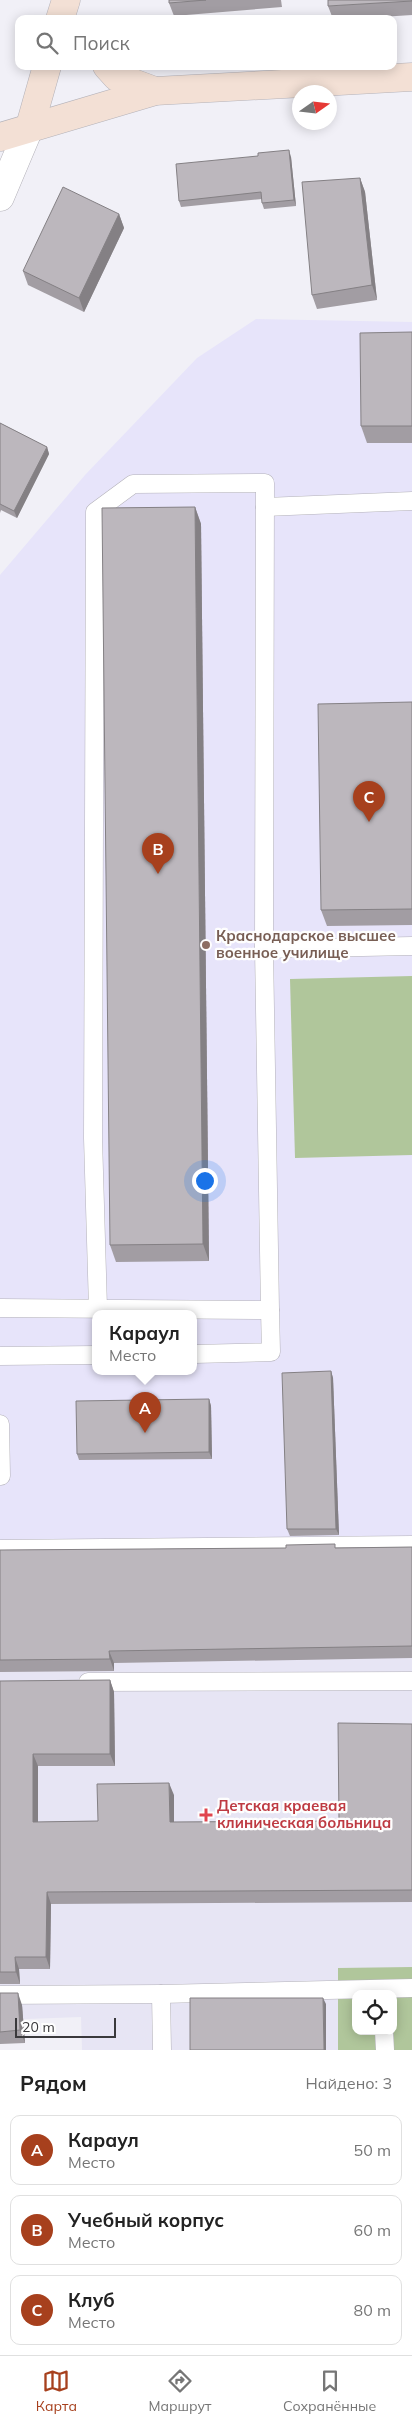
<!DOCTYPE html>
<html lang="ru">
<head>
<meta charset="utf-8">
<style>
  :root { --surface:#fff; --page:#f2f2f2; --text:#222; --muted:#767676; --line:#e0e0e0; --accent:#a7401d }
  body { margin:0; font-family:Mulish,sans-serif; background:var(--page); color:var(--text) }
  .controls { position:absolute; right:15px; bottom:15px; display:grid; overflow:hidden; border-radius:10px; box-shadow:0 2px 12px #0003 }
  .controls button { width:45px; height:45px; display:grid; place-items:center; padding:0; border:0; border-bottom:1px solid var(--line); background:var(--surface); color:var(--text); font:25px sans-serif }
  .compass { position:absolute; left:292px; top:85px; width:45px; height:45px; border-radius:50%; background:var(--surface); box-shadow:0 2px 12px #0003; rotate:76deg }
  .scale { position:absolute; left:15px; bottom:12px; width:101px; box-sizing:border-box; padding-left:5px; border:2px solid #3a393c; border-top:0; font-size:14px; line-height:18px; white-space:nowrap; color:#3a393c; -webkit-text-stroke:4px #fefefe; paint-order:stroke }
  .you { position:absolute; left:204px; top:1180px; width:18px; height:18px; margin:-12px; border:4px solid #fff; border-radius:50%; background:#1a73e8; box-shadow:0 0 0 8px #1a73e833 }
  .badge { display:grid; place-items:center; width:32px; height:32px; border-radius:50%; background:var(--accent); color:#fff; font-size:16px; font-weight:700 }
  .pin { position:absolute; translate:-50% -41px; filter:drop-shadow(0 1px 2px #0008) }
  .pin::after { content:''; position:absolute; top:26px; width:18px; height:15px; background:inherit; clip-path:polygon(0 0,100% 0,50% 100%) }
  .popup { position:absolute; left:92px; top:1310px; width:105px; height:65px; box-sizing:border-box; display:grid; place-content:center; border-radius:10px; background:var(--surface); filter:drop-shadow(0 1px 4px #0005); font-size:16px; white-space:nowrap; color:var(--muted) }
  .popup b { font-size:19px; color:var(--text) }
  .popup::after { content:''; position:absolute; left:50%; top:100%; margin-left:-10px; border:10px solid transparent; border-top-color:var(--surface) }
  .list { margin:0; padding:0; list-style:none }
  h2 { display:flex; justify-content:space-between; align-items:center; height:65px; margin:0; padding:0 20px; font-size:21px }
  h2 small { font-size:16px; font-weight:400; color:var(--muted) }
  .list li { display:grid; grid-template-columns:32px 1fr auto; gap:15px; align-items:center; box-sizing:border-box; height:70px; margin:0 10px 10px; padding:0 10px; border:1px solid var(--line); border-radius:10px }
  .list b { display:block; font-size:19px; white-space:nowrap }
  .list p { margin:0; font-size:16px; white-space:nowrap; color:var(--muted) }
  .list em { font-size:16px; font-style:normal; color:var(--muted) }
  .icon { flex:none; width:28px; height:28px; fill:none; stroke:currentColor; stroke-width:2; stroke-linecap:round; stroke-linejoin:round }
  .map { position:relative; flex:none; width:412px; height:2050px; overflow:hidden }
  .search { position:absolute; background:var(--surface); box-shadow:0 2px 12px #0003; left:15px; right:15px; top:15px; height:55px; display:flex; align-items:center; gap:12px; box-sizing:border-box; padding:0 18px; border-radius:10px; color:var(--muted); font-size:19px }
  .sheet { height:305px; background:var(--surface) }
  nav { display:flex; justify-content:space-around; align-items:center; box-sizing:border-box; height:70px; border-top:1px solid var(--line); background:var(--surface); font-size:14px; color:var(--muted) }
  nav a { display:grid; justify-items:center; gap:2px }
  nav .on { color:var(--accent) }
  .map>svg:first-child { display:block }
</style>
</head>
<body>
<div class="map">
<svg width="412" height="2050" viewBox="0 0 412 2050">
  <rect width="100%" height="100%" fill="#f1f0f7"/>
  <path fill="#e7e5f4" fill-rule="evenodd" d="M412,1632V2050H82L81,2017L0,2020V1637ZM356,1994H393V2031H356Z"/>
  <path fill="#e7e4fa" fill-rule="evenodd" d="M256,319L412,322V1632L0,1637V575L85,475L197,358ZM96,1314H194V1372H96Z"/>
  <g fill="#b0c69b" fill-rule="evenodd">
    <path d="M412,976V1155L295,1158L290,979Z"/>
    <path d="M412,1967V2050H338V1968ZM356,1994H393V2031H356Z"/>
  </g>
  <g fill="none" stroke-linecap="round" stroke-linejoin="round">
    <g stroke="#b4b2b9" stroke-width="19">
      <g id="lane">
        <path d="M265,507L412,501"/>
        <path d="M264,949L412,946"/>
        <path d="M0,1308L270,1310L264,949L265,483L133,484L95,512L93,1138L98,1308"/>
        <path d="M194,1354L271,1352L270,1310"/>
        <path d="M0,1356L96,1355"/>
        <path d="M0,1424L1,1476"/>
        <path d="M0,1549L412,1545"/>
        <path d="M88,1682L412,1681"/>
        <path d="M161,1994L162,2050"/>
        <path d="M0,1995L161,1994L412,1988"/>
        <path d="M384,2031L385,2050"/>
      </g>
    </g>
    <g stroke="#b4b2b9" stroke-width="29">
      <path id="street" d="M0,197L30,126"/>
    </g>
    <g stroke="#b4b2b9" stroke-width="29">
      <g id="secondary">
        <path d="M60,19L66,0"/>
        <path d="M107,66L117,77L155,91"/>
        <path d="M30,126L47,66"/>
        <path d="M0,137L155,91L412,77"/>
      </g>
    </g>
    <use href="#lane" stroke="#fff" stroke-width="18"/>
    <use href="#street" stroke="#fff" stroke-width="28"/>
    <use href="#secondary" stroke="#f3e0d5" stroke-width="28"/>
  </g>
  <g fill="#a29da3">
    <path d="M169,0H281L282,7L174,16L169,3Z"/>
    <path d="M412,0V15L349,19H333L328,6Z"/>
    <path d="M291,157L296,206L264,209L262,203V199L181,207L179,201Z"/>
    <path d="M360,178L365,192L377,300L317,309L312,295Z"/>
    <path d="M119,214L124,228L84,312L28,285L23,271Z"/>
    <path d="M412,332V443H367L361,426Z"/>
    <path d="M0,423L47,447L49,454L17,518L1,510L0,513Z"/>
    <path d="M195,507L201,524L209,1261L116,1262L110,1245Z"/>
    <path d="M412,702V925L327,926L321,910Z"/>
    <path d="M331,1371L333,1378L339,1535L290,1536L287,1529Z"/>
    <path d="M209,1399L211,1406L212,1459L79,1460L77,1454Z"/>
    <path d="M412,1547V1658L114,1663V1671L0,1672V1550Z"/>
    <path d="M110,1680L114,1692L115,1766H38V1822L98,1821L174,1795V1822L339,1821L412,1724V1902L51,1904L50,1969H19L20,1984H0V1681Z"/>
    <path d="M0,1993L22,2005L25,2043L0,2044Z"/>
  </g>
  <g fill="#848084">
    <path d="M289,150L291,157L296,206L294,200Z"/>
    <path d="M360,178L365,192L377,300L372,285Z"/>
    <path d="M119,214L124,228L84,312L79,298Z"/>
    <path d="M47,447L49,454L17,518L14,511Z"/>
    <path d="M195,507L201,524L209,1261L203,1244Z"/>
    <path d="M331,1371L333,1378L339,1535L336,1529Z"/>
    <path d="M209,1399L211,1406L212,1459L209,1452Z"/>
    <path d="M109,1651L114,1663V1671L110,1659Z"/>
    <path d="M110,1680L114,1692L115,1766L110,1754Z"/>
    <path d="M33,1754L38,1766V1834L33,1822Z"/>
    <path d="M169,1783L174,1795V1834L170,1822Z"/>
    <path d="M47,1892L51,1904L50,1969L46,1957Z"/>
    <path d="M15,1957L19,1969L20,1984L16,1972Z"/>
    <path d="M18,1993L22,2005L25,2043L20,2030Z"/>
    <path d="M323,1998L326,2004V2050H324Z"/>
  </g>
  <g fill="#bcb7bd" stroke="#848084">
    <path d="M169,0H206L169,3Z"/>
    <path d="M328,0H412V1L328,6Z"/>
    <path d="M289,150L294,200L262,203L261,192L179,201L176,164L258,156V153Z"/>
    <path d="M360,178L372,285L312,295L302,182Z"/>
    <path d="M63,187L119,214L79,298L23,271Z"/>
    <path d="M412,332V426H361L360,333Z"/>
    <path d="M0,423L47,447L14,511L0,504Z"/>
    <path d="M195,507L203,1244L110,1245L102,508Z"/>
    <path d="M412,702V909L321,910L318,704Z"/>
    <path d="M331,1371L336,1529H287L282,1373Z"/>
    <path d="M209,1399V1452L77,1454L76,1401Z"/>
    <path d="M335,1544V1548L412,1547V1646L109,1651L110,1659L0,1660V1550L286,1548V1545Z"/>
    <path d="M110,1680V1754H33V1822L98,1821L97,1784L169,1783L170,1822L339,1821L338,1723L412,1724V1890L47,1892L46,1957H15L16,1972H0V1681Z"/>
    <path d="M0,1993H18L20,2030L0,2032Z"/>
    <path d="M190,1998H323L324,2050H190Z"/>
  </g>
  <circle fill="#8d6e63" stroke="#fefefe" stroke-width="2" cx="206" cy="945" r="5"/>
  <path fill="#e0444e" stroke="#fefefe" stroke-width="2" d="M203.5 1807.5h5v5h5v5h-5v5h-5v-5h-5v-5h5z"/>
  <g text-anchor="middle" stroke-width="4.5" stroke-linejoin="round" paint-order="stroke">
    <g font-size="15" font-weight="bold" fill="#785e54" stroke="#fefefe" text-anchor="start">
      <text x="216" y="941">Краснодарское высшее<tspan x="216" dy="17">военное училище</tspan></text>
    </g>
    <g font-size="15" font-weight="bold" fill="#be3a42" stroke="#fefefe" text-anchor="start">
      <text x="217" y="1811">Детская краевая<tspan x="217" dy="17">клиническая больница</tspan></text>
    </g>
  </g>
</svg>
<div class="controls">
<button><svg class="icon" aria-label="locate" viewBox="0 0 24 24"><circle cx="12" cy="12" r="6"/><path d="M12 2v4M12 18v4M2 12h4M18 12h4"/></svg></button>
</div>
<svg class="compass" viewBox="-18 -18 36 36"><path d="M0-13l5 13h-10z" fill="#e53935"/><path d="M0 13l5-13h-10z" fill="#767676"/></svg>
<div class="scale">20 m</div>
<div class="you"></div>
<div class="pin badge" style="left:145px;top:1433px">A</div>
<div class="popup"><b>Караул</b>Место</div>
<div class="pin badge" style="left:158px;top:874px">B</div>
<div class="pin badge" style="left:369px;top:822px">C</div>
<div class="search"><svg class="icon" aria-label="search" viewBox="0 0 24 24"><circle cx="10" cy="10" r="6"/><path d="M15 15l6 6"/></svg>Поиск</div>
</div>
<section class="sheet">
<h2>Рядом<small>Найдено: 3</small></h2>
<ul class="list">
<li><span class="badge">A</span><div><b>Караул</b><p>Место</p></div><em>50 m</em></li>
<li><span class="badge">B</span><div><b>Учебный корпус</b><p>Место</p></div><em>60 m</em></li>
<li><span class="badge">C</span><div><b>Клуб</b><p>Место</p></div><em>80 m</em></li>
</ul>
</section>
<nav>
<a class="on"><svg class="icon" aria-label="map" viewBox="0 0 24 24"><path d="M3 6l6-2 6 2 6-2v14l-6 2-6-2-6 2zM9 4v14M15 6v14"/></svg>Карта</a>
<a><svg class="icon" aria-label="directions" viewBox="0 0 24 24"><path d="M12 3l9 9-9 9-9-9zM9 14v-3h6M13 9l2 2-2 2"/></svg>Маршрут</a>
<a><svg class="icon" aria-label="saved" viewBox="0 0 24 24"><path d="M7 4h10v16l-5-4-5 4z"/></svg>Сохранённые</a>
</nav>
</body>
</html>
